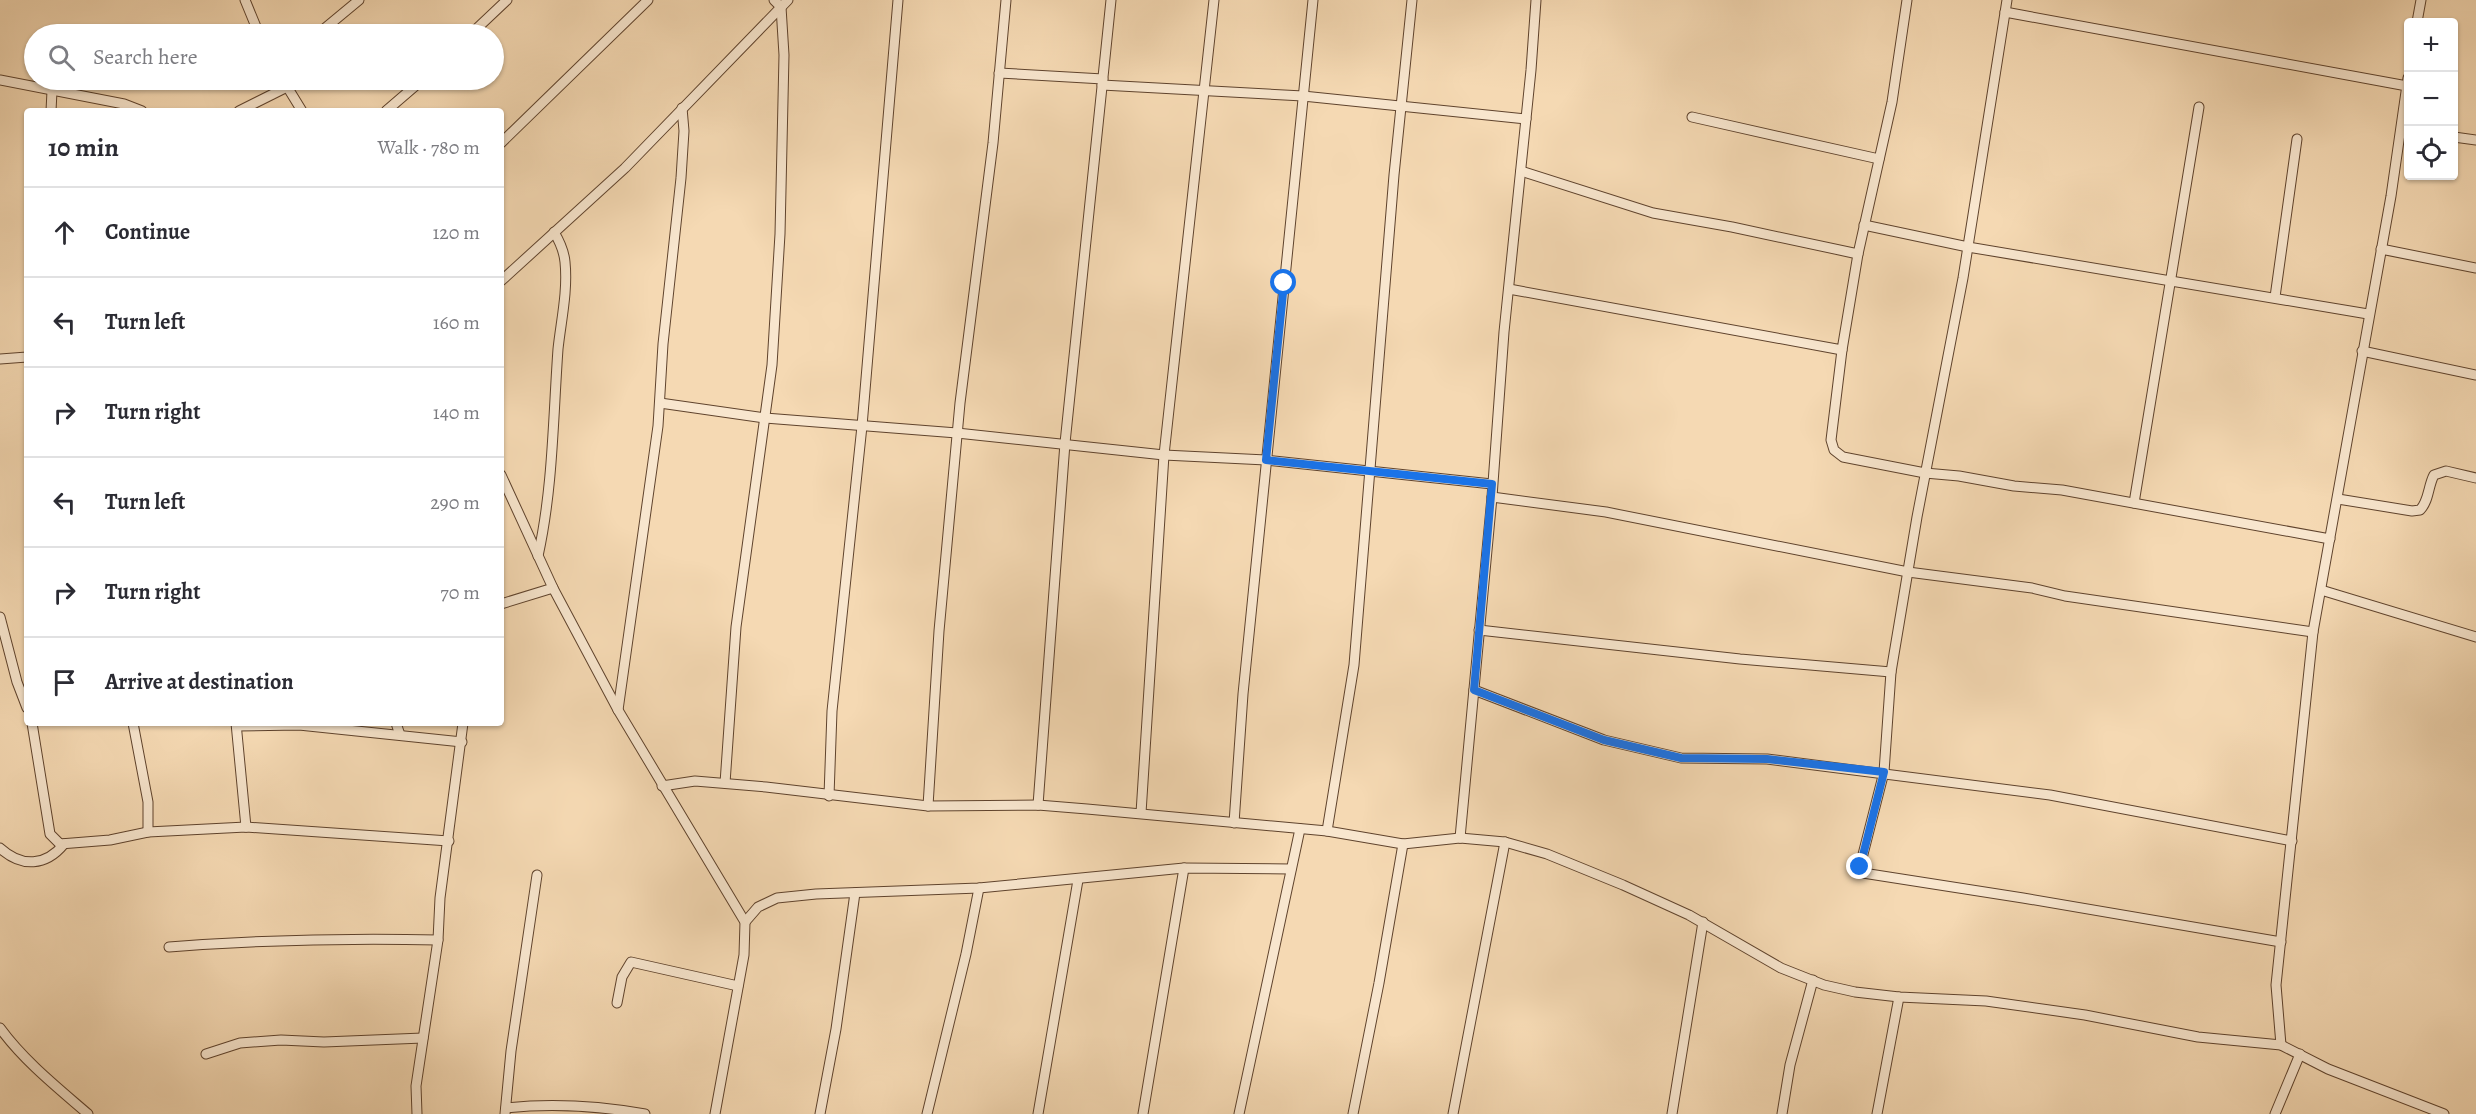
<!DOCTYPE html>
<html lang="en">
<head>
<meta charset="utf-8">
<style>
  :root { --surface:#fff; --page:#f2f2f3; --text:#2b2b33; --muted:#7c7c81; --line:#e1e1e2 }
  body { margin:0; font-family:Alegreya,serif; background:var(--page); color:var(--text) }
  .controls { position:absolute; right:18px; top:18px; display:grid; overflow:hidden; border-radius:6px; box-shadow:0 2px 4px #0004 }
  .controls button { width:54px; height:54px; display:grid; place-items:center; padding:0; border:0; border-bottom:2px solid var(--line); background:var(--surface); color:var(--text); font:30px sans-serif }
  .stop { position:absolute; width:18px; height:18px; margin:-14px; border:4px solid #1a73e8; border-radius:50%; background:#fff }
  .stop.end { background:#1a73e8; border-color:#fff; box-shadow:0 2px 6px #0008 }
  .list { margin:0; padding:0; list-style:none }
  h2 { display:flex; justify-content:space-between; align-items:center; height:78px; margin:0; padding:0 24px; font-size:26px }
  h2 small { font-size:20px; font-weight:400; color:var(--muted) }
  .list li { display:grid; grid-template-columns:39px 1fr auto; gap:18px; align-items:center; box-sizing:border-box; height:90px; padding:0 24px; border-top:2px solid var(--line) }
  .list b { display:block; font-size:22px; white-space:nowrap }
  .list em { font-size:20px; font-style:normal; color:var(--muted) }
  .icon { flex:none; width:33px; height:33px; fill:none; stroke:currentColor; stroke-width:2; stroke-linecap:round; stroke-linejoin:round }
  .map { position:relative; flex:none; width:2476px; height:1114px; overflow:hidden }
  .search { position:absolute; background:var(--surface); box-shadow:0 2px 4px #0004; left:24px; top:24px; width:480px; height:66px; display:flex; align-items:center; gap:15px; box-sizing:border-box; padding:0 21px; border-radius:33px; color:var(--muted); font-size:22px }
  .panel { position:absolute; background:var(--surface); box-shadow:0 2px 4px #0004; left:24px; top:108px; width:480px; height:618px; border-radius:6px }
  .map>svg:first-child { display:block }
</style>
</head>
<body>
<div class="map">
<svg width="2476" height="1114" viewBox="0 0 2476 1114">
  <rect width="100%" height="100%" fill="#f5d9b3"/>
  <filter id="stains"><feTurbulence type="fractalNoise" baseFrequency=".00333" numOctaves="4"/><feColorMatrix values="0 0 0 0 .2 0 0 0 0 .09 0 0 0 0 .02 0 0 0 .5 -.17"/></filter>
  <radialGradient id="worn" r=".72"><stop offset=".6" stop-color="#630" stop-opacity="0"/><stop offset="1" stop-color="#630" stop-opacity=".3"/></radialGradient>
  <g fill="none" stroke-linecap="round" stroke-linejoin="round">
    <g stroke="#5f432d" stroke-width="11">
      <g id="minor">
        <path d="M245,0L259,34"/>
        <path d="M2007,0L1963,278L1917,517L1891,672L1884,772L1859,870L1863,873L2023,898L2281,942"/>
        <path d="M2005,12L2407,86"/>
        <path d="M2417,22L2421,0"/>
        <path d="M318,34L359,0"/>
        <path d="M471,34L507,0"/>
        <path d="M999,73L1103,79"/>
        <path d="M0,80L124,104L142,111"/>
        <path d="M283,80L302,111"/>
        <path d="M1102,85L1303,96L1526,119"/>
        <path d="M51,111L52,91"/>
        <path d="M239,111L287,87"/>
        <path d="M386,111L422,80"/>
        <path d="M1692,117L1879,159"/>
        <path d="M2454,137L2476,140"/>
        <path d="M501,143L648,0"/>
        <path d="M1521,171L1653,213L1732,227L1858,254"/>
        <path d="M1864,225L1968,247L2368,314"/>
        <path d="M2381,249L2476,268"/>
        <path d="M501,281L625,168L788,0"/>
        <path d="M1509,289L1842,350L1858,254L1892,102L1907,0"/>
        <path d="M2275,297L2297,139"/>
        <path d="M1842,350L1831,440L1834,450L1843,457L1925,473L1959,476L2014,486L2062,490L2330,539"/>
        <path d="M2362,351L2476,375"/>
        <path d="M0,359L27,357"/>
        <path d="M660,403L765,418L957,433L1164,455L1266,460L1492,484"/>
        <path d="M501,475L553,588L618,710L745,922L744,955L715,1114"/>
        <path d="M1492,497L1606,512L1908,572L2032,588L2065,596L2313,632"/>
        <path d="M2338,499L2412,511L2420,510C2429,501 2428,486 2434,475L2446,471L2476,478"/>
        <path d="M2134,503L2199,107"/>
        <path d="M538,556C553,488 553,419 558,349C561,321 568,291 565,262C564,251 560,242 554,232"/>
        <path d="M2321,590L2476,637"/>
        <path d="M501,604L553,588"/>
        <path d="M0,617L17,682L27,708"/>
        <path d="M1479,630L1740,659L1891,672"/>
        <path d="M1474,690L1604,740L1681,758L1767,759L2050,795L2292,841"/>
        <path d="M618,710L658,426L663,344L681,178L684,131L682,108"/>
        <path d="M32,723L50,834L60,844L110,840L148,832L246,827L449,841"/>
        <path d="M133,723L148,802V832"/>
        <path d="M236,723L246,827"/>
        <path d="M396,723L400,735"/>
        <path d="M237,726L299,725L462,742"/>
        <path d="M725,783L736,627L772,365L780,234L784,55L781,7L774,0"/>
        <path d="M662,786L695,781L766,787L928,806L1038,805L1087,809L1327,831L1403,844L1460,838L1505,842L1547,854L1623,885L1689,915L1781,968L1824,985L1855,992L1899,997L1986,1001L2085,1015L2198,1037L2281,1045L2328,1069L2444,1114"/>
        <path d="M829,796L832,711L862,426L898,0"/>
        <path d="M1038,805L1065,443L1111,0"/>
        <path d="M928,806L939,631L960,403L993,143L1006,0"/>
        <path d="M1141,813L1164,455L1214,0"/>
        <path d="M1234,823L1243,694L1313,0"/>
        <path d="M1327,831L1354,665L1394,175L1412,0"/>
        <path d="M1460,838L1492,497L1504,332L1531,70L1536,0"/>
        <path d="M0,848C22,868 46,866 64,844"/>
        <path d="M745,922L758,907L777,898L816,894L979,888L1184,868L1291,869"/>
        <path d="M169,947C259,940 348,938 438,940"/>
        <path d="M617,1003L622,977L631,962L738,986"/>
        <path d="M0,1028C24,1061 58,1088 88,1114"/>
        <path d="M2281,1045L2276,985L2313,632L2391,196L2408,78"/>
        <path d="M206,1054L240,1043L281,1040L324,1042L423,1038"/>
        <path d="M506,1108C553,1103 599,1106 645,1114"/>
        <path d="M417,1114L416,1086L438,940L440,898L463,723"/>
        <path d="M505,1114L511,1051L537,875"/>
        <path d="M820,1114L836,1029L855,893"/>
        <path d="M927,1114L966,954L979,888"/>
        <path d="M1038,1114L1078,880"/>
        <path d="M1143,1114L1184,868"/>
        <path d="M1239,1114L1300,829"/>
        <path d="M1353,1114L1379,983L1403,844"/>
        <path d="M1453,1114L1505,842"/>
        <path d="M1672,1114L1703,922"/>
        <path d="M1782,1114L1790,1065L1813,980"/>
        <path d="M1877,1114L1899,997"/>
        <path d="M2275,1114L2300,1054"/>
      </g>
    </g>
    <use href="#minor" stroke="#f8e6ce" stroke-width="9"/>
  </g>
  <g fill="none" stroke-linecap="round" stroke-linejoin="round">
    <path stroke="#1a73e8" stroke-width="8" d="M1284,283L1266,460L1492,484L1474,690L1604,740L1681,758L1767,759L1884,772L1860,867"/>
  </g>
  <rect width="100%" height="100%" filter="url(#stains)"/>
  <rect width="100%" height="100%" fill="url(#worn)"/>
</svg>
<div class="controls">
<button>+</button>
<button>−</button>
<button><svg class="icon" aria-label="locate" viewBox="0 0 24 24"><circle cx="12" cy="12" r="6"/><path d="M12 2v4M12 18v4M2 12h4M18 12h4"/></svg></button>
</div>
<div class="stop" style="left:1284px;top:283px"></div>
<div class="stop end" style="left:1860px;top:867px"></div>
<div class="search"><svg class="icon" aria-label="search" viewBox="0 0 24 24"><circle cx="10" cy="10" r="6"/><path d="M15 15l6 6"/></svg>Search here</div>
<section class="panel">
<h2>10 min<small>Walk · 780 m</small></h2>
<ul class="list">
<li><svg class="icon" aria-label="ahead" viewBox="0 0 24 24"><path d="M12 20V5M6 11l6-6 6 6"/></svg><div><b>Continue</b></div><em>120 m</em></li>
<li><svg class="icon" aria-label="left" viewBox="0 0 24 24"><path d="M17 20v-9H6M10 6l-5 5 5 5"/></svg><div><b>Turn left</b></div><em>160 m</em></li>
<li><svg class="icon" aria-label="right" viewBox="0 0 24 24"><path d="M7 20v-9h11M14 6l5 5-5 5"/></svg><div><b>Turn right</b></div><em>140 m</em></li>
<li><svg class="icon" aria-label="left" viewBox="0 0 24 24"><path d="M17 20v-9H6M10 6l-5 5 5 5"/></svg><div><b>Turn left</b></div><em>290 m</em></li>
<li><svg class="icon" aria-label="right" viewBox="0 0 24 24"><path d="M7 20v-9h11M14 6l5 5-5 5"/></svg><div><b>Turn right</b></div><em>70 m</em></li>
<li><svg class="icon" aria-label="arrive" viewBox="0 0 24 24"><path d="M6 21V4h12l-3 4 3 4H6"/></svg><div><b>Arrive at destination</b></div></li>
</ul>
</section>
</div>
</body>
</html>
